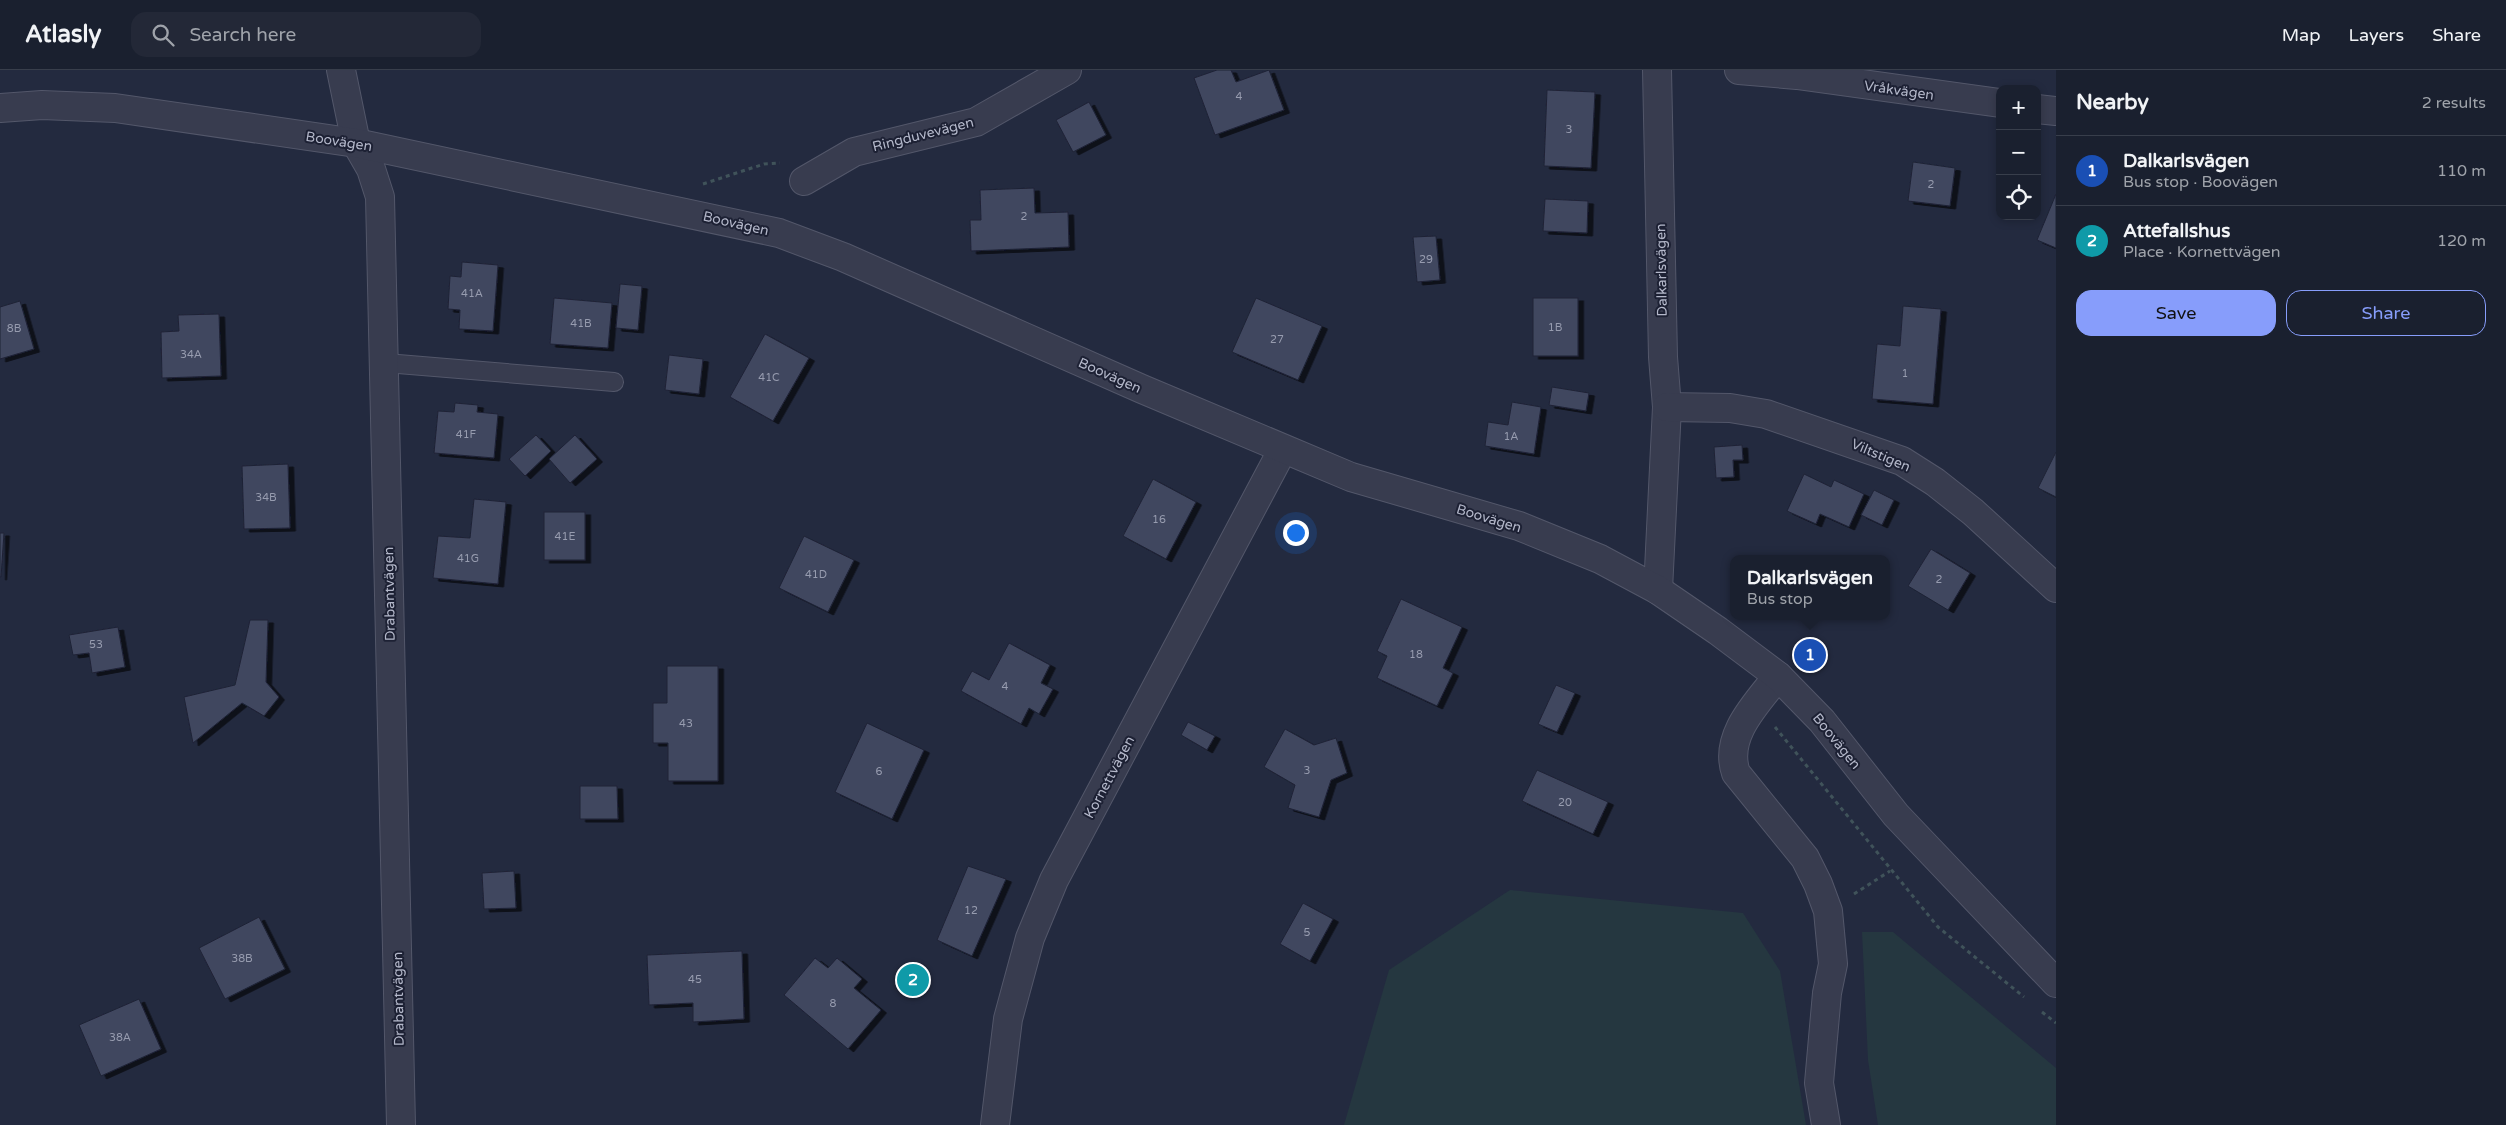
<!DOCTYPE html>
<html lang="en">
<head>
<meta charset="utf-8">
<style>
  :root { --surface:#1a202f; --page:#232837; --text:#f1f3f6; --muted:#9fa3aa; --line:#383e4b; --accent:#879dfb }
  body { margin:0; font-family:"Varela Round",sans-serif; background:var(--page); color:var(--text) }
  .controls { position:absolute; right:15px; top:15px; display:grid; overflow:hidden; border-radius:10px; box-shadow:0 2px 8px #0003 }
  .controls button { width:45px; height:45px; display:grid; place-items:center; padding:0; border:0; border-bottom:1px solid var(--line); background:var(--surface); color:var(--text); font:25px sans-serif }
  .you { position:absolute; left:1295px; top:462px; width:18px; height:18px; margin:-12px; border:4px solid #fff; border-radius:50%; background:#1a73e8; box-shadow:0 0 0 8px #1a73e833 }
  .badge { display:grid; place-items:center; width:32px; height:32px; border-radius:50%; background:var(--accent); color:#fff; font-size:16px; font-weight:700 }
  .pin { position:absolute; translate:-50% -50%; border:2px solid #fff; box-shadow:0 1px 5px #0006 }
  .popup { position:absolute; left:1730px; top:485px; width:160px; height:65px; box-sizing:border-box; display:grid; place-content:center; border-radius:10px; background:var(--surface); filter:drop-shadow(0 1px 4px #0005); font-size:16px; white-space:nowrap; color:var(--muted) }
  .popup b { font-size:19px; color:var(--text) }
  .popup::after { content:''; position:absolute; left:50%; top:100%; margin-left:-10px; border:10px solid transparent; border-top-color:var(--surface) }
  .list { margin:0; padding:0; list-style:none }
  h2 { display:flex; justify-content:space-between; align-items:center; height:65px; margin:0; padding:0 20px; font-size:21px }
  h2 small { font-size:16px; font-weight:400; color:var(--muted) }
  .list li { display:grid; grid-template-columns:32px 1fr auto; gap:15px; align-items:center; box-sizing:border-box; height:70px; padding:0 20px; border-top:1px solid var(--line) }
  .list b { display:block; font-size:19px; white-space:nowrap }
  .list p { margin:0; font-size:16px; white-space:nowrap; color:var(--muted) }
  .list em { font-size:16px; font-style:normal; color:var(--muted) }
  .actions { display:flex; gap:10px; padding:15px 20px }
  .actions a { flex:1; padding:11px 0; border:1px solid var(--accent); border-radius:15px; text-align:center; font-size:18px; color:var(--accent) }
  .actions .main { background:var(--accent); color:#111 }
  .icon { flex:none; width:28px; height:28px; fill:none; stroke:currentColor; stroke-width:2; stroke-linecap:round; stroke-linejoin:round }
  .map { position:relative; flex:none; width:2056px; height:1055px; overflow:hidden }
  header { display:flex; align-items:center; gap:30px; box-sizing:border-box; height:70px; padding:0 25px; background:var(--surface); border-bottom:1px solid var(--line) }
  header strong { font-size:24px }
  nav { display:flex; gap:28px; margin-inline-start:auto; font-size:18px }
  .search { width:350px; height:45px; background:var(--page); display:flex; align-items:center; gap:12px; box-sizing:border-box; padding:0 18px; border-radius:15px; color:var(--muted); font-size:19px }
  main { display:flex }
  aside { flex:1; background:var(--surface) }
  .map>svg:first-child { display:block }
</style>
</head>
<body>
<header>
<strong>Atlasly</strong>
<div class="search"><svg class="icon" aria-label="search" viewBox="0 0 24 24"><circle cx="10" cy="10" r="6"/><path d="M15 15l6 6"/></svg>Search here</div>
<nav><a>Map</a><a>Layers</a><a>Share</a></nav>
</header>
<main>
<div class="map">
<svg width="2056" height="1055" viewBox="0 0 2056 1055">
  <defs>
    <filter id="shadow"><feDropShadow dx="5.5" dy="3" stdDeviation="0" flood-color="#0009"/></filter>
  </defs>
  <rect width="100%" height="100%" fill="#232a3f"/>
  <g fill="#253740">
    <path d="M1510,820L1743,843L1780,901L1806,1055H1344L1389,900Z"/>
    <path d="M1862,862H1893L2056,998V1055H1878L1868,990Z"/>
  </g>
  <g fill="#3f465f" stroke="#1f2336" filter="url(#shadow)">
    <path d="M1217,0H1231L1236,12L1269,0L1284,40L1215,65L1194,8Z"/>
    <path d="M1547,20L1595,22L1591,98L1544,96Z"/>
    <path d="M1089,32L1106,65L1073,82L1056,50Z"/>
    <path d="M1913,92L1955,98L1950,136L1908,131Z"/>
    <path d="M1034,118L1035,143L1068,142L1069,177L971,181L970,150H981L980,120Z"/>
    <path d="M2056,124V178L2037,170Z"/>
    <path d="M1545,129L1588,131L1587,163L1543,161Z"/>
    <path d="M1436,166L1440,210L1417,212L1413,167Z"/>
    <path d="M462,192L498,195L493,261L459,259L460,240L448,239L450,206L461,207Z"/>
    <path d="M620,214L642,216L638,260L616,258Z"/>
    <path d="M554,228L612,233L608,278L550,274Z"/>
    <path d="M1256,228L1322,256L1298,310L1232,282Z"/>
    <rect x="1533" y="228" width="45" height="58"/>
    <path d="M20,231L34,279L0,289V237Z"/>
    <path d="M1903,236L1941,239L1933,334L1872,329L1877,274L1900,276Z"/>
    <path d="M219,244L221,306L162,308L161,262L179,261L178,245Z"/>
    <path d="M765,264L809,288L773,351L730,327Z"/>
    <path d="M669,285L703,289L699,324L665,320Z"/>
    <path d="M1552,317L1589,323L1586,341L1549,335Z"/>
    <path d="M1512,332L1541,337L1534,384L1485,376L1488,352L1508,355Z"/>
    <path d="M455,333L478,335L477,342L498,344L494,388L434,383L438,341L454,342Z"/>
    <path d="M536,365L551,381L525,406L509,389Z"/>
    <path d="M575,365L597,389L570,413L549,389Z"/>
    <path d="M1742,375L1743,390H1733L1734,407L1716,408L1714,377Z"/>
    <path d="M2056,382V427L2038,418Z"/>
    <path d="M288,394L290,458L244,459L242,396Z"/>
    <path d="M1804,404L1831,417L1834,410L1864,424L1849,457L1820,444L1816,454L1787,441Z"/>
    <path d="M1153,409L1196,432L1166,489L1123,466Z"/>
    <path d="M1874,420L1894,430L1882,455L1861,445Z"/>
    <path d="M474,429L506,432L498,514L433,508L438,466L470,468Z"/>
    <rect x="544" y="442" width="41" height="48"/>
    <path d="M0,463H4L1,507H0Z"/>
    <path d="M804,466L854,490L828,542L779,518Z"/>
    <path d="M1931,479L1970,503L1948,540L1908,516Z"/>
    <path d="M1401,529L1462,557L1443,598L1453,603L1437,636L1377,608L1387,586L1377,581Z"/>
    <path d="M250,550H268L266,612L279,627L264,646L242,633L193,673L184,627L235,615Z"/>
    <path d="M118,557L125,597L92,603L89,583L73,585L69,565Z"/>
    <path d="M1009,573L1050,595L1041,613L1053,619L1039,644L1029,638L1021,654L961,621L972,601L989,610Z"/>
    <path d="M667,596H718V711H668V673H653V633H667Z"/>
    <path d="M1556,615L1575,623L1557,662L1538,654Z"/>
    <path d="M1188,652L1215,666L1207,680L1181,665Z"/>
    <path d="M867,653L924,680L892,749L835,722Z"/>
    <path d="M1285,659L1314,675L1336,668L1347,703L1331,710L1319,747L1288,738L1295,715L1264,697Z"/>
    <path d="M1537,700L1608,732L1593,764L1522,731Z"/>
    <path d="M580,716H617L618,749H580Z"/>
    <path d="M968,796L1006,809L972,886L937,870Z"/>
    <path d="M514,801L516,838L484,839L482,803Z"/>
    <path d="M1303,833L1333,849L1310,891L1280,874Z"/>
    <path d="M259,847L285,899L225,929L199,878Z"/>
    <path d="M742,881L744,949L693,952V933L649,935L647,885Z"/>
    <path d="M815,888L828,898L837,888L862,909L854,918L881,940L848,979L784,925Z"/>
    <path d="M921,902L924,912L905,920L901,907Z"/>
    <path d="M139,929L161,979L101,1006L79,955Z"/>
  </g>
  <g fill="none" stroke-linecap="round" stroke-linejoin="round">
    <g stroke="#53576a" stroke-width="20">
      <path id="service" d="M386,293L614,312"/>
    </g>
    <g stroke="#53576a" stroke-width="30">
      <g id="minor">
        <path d="M341,0L356,73L371,99L380,127L401,1055"/>
        <path d="M1657,0L1663,287L1667,337L1658,520"/>
        <path d="M1739,0L1797,5L2000,33"/>
        <path d="M2037,39L2056,41"/>
        <path d="M804,111L854,82L976,52L1067,0"/>
        <path d="M1667,337L1730,338L1766,344L1902,391L1935,412L1973,442L2056,518"/>
        <path d="M1778,606C1757,633 1723,666 1736,703L1805,788L1818,814L1828,841L1833,894L1827,923L1819,1013L1826,1055"/>
        <path d="M995,1055L1008,949L1030,868L1054,810L1283,379"/>
      </g>
    </g>
    <g stroke="#53576a" stroke-width="30">
      <path id="tertiary" d="M0,38L42,35L115,38L356,73L779,163L843,187L1142,319L1351,407L1519,456L1600,489L1658,520L1718,561L1778,606L1822,651L1896,745L2056,913"/>
    </g>
    <g stroke="#40535a" stroke-width="3" stroke-dasharray="4 4" stroke-linecap="butt">
      <path d="M703,114L764,94L780,93"/>
      <path d="M1775,657L1938,857L2024,927"/>
      <path d="M1854,824L1890,801"/>
      <path d="M2042,942L2056,953"/>
    </g>
    <use href="#service" stroke="#383c4f" stroke-width="18"/>
    <use href="#minor" stroke="#383c4f" stroke-width="28"/>
    <use href="#tertiary" stroke="#383c4f" stroke-width="28"/>
  </g>
  <g text-anchor="middle" stroke-width="4" stroke-linejoin="round" paint-order="stroke">
    <g font-size="11" fill="#979caf">
      <text x="1239" y="30">4</text>
      <text x="1569" y="63">3</text>
      <text x="1931" y="118">2</text>
      <text x="1024" y="150">2</text>
      <text x="1426" y="193">29</text>
      <text x="472" y="227">41A</text>
      <text x="581" y="257">41B</text>
      <text x="1555" y="261">1B</text>
      <text x="14" y="262">8B</text>
      <text x="1277" y="273">27</text>
      <text x="191" y="288">34A</text>
      <text x="1905" y="307">1</text>
      <text x="769" y="311">41C</text>
      <text x="466" y="368">41F</text>
      <text x="1511" y="370">1A</text>
      <text x="266" y="431">34B</text>
      <text x="1159" y="453">16</text>
      <text x="565" y="470">41E</text>
      <text x="468" y="492">41G</text>
      <text x="816" y="508">41D</text>
      <text x="1939" y="513">2</text>
      <text x="96" y="578">53</text>
      <text x="1416" y="588">18</text>
      <text x="1005" y="620">4</text>
      <text x="686" y="657">43</text>
      <text x="1307" y="704">3</text>
      <text x="879" y="705">6</text>
      <text x="1565" y="736">20</text>
      <text x="971" y="844">12</text>
      <text x="1307" y="866">5</text>
      <text x="242" y="892">38B</text>
      <text x="695" y="913">45</text>
      <text x="833" y="937">8</text>
      <text x="120" y="971">38A</text>
    </g>
    <g font-size="14" fill="#b4b8ca" stroke="#1d2134">
      <text transform="translate(1899 20) rotate(8)" y="5">Vråkvägen</text>
      <text transform="translate(923 64) rotate(-14)" y="5">Ringduvevägen</text>
      <text transform="translate(339 71) rotate(9)" y="5">Boovägen</text>
      <text transform="translate(736 153) rotate(13)" y="5">Boovägen</text>
      <text transform="translate(1661 200) rotate(-91)" y="5">Dalkarlsvägen</text>
      <text transform="translate(1110 305) rotate(24)" y="5">Boovägen</text>
      <text transform="translate(1881 385) rotate(23)" y="5">Viltstigen</text>
      <text transform="translate(1489 448) rotate(17)" y="5">Boovägen</text>
      <text transform="translate(389 524) rotate(-91)" y="5">Drabantvägen</text>
      <text transform="translate(1837 671) rotate(51)" y="5">Boovägen</text>
      <text transform="translate(1109 707) rotate(-62)" y="5">Kornettvägen</text>
      <text transform="translate(398 929) rotate(-91)" y="5">Drabantvägen</text>
    </g>
  </g>
</svg>
<div class="controls">
<button>+</button>
<button>−</button>
<button><svg class="icon" aria-label="locate" viewBox="0 0 24 24"><circle cx="12" cy="12" r="6"/><path d="M12 2v4M12 18v4M2 12h4M18 12h4"/></svg></button>
</div>
<div class="you"></div>
<div class="pin badge" style="left:1810px;top:585px;background:#1a4fb4">1</div>
<div class="popup"><b>Dalkarlsvägen</b>Bus stop</div>
<div class="pin badge" style="left:913px;top:910px;background:#0f9aa8">2</div>
</div>
<aside>
<h2>Nearby<small>2 results</small></h2>
<ul class="list">
<li><span class="badge" style="background:#1a4fb4">1</span><div><b>Dalkarlsvägen</b><p>Bus stop · Boovägen</p></div><em>110 m</em></li>
<li><span class="badge" style="background:#0f9aa8">2</span><div><b>Attefallshus</b><p>Place · Kornettvägen</p></div><em>120 m</em></li>
</ul>
<div class="actions"><a class="main">Save</a><a>Share</a></div>
</aside>
</main>
</body>
</html>
